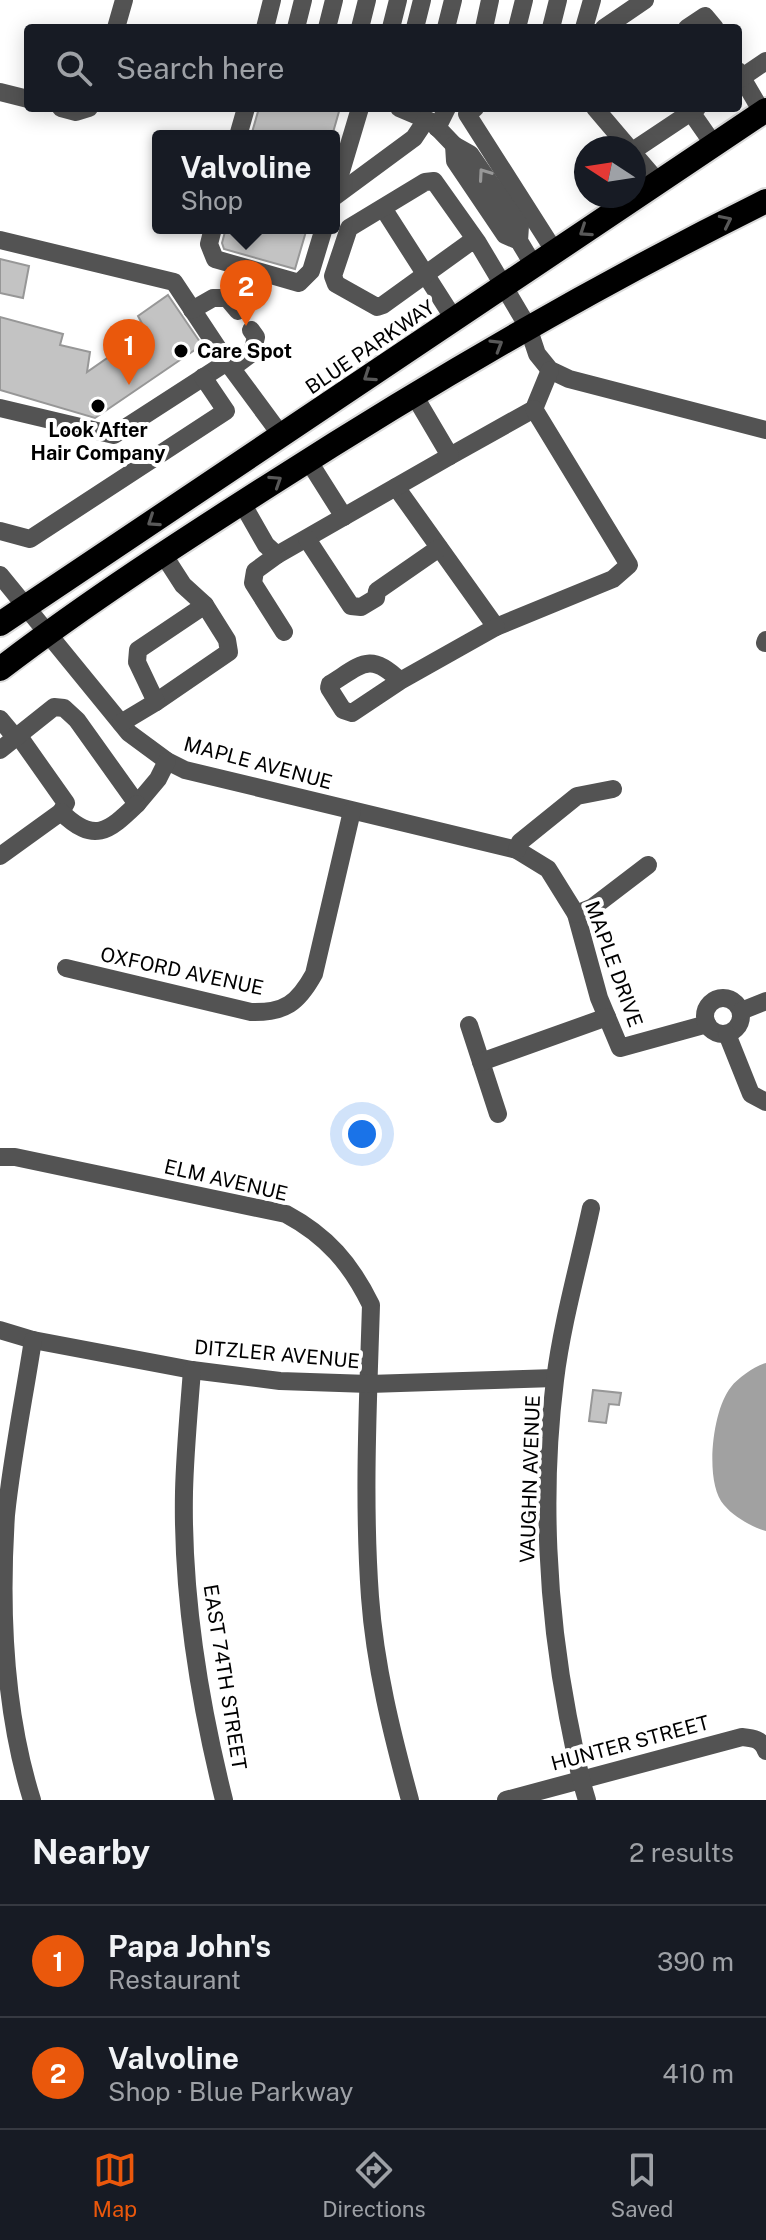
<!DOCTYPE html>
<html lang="en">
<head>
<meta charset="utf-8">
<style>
  :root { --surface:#171b24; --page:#242831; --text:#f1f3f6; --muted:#9ea1a6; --line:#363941; --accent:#ea580c }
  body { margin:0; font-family:"Public Sans",sans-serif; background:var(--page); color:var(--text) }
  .compass { position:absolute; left:574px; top:136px; width:72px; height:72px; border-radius:50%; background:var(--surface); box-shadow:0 4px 20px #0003; rotate:282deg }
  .you { position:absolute; left:362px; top:1134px; width:28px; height:28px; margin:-20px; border:6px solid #fff; border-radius:50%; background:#1a73e8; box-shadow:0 0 0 12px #1a73e833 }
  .badge { display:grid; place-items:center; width:52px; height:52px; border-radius:50%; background:var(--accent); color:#fff; font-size:26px; font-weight:700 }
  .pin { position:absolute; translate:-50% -66px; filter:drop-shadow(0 2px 4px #0008) }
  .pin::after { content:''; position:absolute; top:42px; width:28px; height:24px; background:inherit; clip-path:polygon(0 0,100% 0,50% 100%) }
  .popup { position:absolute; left:152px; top:130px; width:188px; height:104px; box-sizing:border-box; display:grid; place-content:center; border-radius:8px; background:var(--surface); filter:drop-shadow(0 2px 6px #0005); font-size:26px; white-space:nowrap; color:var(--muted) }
  .popup b { font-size:30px; color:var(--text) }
  .popup::after { content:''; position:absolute; left:50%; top:100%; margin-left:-16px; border:16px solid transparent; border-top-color:var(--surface) }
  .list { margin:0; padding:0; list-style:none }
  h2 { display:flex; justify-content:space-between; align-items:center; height:104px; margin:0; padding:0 32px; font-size:34px }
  h2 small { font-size:26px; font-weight:400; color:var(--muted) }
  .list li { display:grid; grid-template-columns:52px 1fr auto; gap:24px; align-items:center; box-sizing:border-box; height:112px; padding:0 32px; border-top:2px solid var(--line) }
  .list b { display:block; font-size:30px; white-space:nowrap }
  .list p { margin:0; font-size:26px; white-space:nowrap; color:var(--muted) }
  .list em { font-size:26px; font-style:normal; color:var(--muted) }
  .icon { flex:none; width:44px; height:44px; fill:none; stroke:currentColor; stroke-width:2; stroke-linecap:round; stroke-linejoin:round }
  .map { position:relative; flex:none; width:766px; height:1800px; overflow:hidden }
  .search { position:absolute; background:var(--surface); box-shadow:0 4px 20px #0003; left:24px; right:24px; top:24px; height:88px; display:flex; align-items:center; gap:20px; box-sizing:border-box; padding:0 28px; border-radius:8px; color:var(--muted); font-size:30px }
  .sheet { height:328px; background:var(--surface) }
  nav { display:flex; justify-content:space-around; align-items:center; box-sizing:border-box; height:112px; border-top:2px solid var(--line); background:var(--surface); font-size:22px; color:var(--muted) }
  nav a { display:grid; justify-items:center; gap:4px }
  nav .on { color:var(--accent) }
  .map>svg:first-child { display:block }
</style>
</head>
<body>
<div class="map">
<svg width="766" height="1800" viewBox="0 0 766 1800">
  <rect width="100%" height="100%" fill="#fff"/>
  <path fill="#a1a1a1" d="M766,1363V1531C752,1527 734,1517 724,1505C704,1483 712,1410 731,1387C738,1378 755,1366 766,1363Z"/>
  <g fill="#c3c3c3" stroke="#979797" stroke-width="2">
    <path d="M259,108H340L332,136H251Z"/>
    <path d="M226,228H307L295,269L224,249L222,243Z"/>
    <path d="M0,259L29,266L23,298L0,293Z"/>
    <path d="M168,295L202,345L95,418L0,390V317L63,334L60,345L90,352L87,372L146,331L138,316Z"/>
    <path d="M593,1390L621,1393L619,1405L609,1404L606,1423L589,1421Z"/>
  </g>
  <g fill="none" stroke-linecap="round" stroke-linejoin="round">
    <g stroke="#dbdbdb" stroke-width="28">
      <g id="highway">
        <path d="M0,624L766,110"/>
        <path d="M0,669C89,601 182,541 276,481C435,379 597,285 766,201"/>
      </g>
    </g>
    <g stroke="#535353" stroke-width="18">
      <path d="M116,28L124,0"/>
      <path d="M265,28L272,0"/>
      <path d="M296,28L303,0"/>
      <path d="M327,28L334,0"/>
      <path d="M360,28L367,0"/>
      <path d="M391,28L398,0"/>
      <path d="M415,28L422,0"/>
      <path d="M446,28L453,0"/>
      <path d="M484,28L490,0"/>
      <path d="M517,28L524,0"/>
      <path d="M551,28L558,0"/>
      <path d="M584,28L592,0"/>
      <path d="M604,28L645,0"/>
      <path d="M687,28L705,16L715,28"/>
      <path d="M738,71L762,112"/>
      <path d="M738,80L766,61"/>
      <path d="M0,92L28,99"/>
      <path d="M61,108L76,112L89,108"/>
      <path d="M399,108L432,122L454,145"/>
      <path d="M475,108L467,114L555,252"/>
      <path d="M595,108L629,148"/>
      <path d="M691,112L714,145"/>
      <path d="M437,128L447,108"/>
      <path d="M238,136L246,108"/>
      <path d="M634,150L697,108"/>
      <path d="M634,154L658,182"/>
      <path d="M334,195L360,108"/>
      <path d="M334,197L414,138L426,120"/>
      <path d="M383,208L454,319"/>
      <path d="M213,228L209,244L215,259L299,283L311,271L324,228"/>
      <path d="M0,240L174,282L227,362"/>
      <path d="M519,241L520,226L470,154L454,145L455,161L505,235L519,241L534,266"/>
      <path d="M478,243L434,181L425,182L349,228L333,276L336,284L377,307L383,305L469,243H478L528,327L537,354L550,370L569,379L766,430"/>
      <path d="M192,310L213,298H227L238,311"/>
      <path d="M232,368L252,353L256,337L251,330"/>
      <path d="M0,408L114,435L227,362L281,435"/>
      <path d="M450,456L534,409L550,370"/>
      <path d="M308,460L344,517"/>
      <path d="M396,487L496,627L613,579L629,565L534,409"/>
      <path d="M242,503L266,545L277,555L450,456L414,395"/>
      <path d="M0,531L30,539L226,411L203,377"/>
      <path d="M307,539L351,606L361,607L376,598L377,591L439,548"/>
      <path d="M277,555L255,571L253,583L284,632"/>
      <path d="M0,575L129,733L167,761L185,770L517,850L548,869L576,914L599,998L620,1048L707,1024"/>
      <path d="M765,643L766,640"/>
      <path d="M400,681L352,713L343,710L329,688L330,684C361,665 370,651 400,681L496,627"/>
      <path d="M156,702L229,652L227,640L205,605"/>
      <path d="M0,719L15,737"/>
      <path d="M121,723L156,702L137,662L138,650L205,605L183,585L163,554"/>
      <path d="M18,735L66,803L61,812"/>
      <path d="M0,750L54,707L64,708L77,720L137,804L158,779L167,761"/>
      <path d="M517,850L520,842L577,796L613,789"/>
      <path d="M0,856L61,812C94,844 108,832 137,804"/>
      <path d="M576,914L593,907L648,865"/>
      <path d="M66,968L251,1012C285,1013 298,1003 314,974L352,811"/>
      <circle cx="723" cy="1016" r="18"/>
      <path d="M741,1011L766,1001"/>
      <path d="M469,1025L498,1114"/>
      <path d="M727,1034L751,1094L766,1102"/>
      <path d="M481,1062L607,1017"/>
      <path d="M0,1157H15L286,1214C327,1236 351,1264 371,1305C368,1403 363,1500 370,1597C375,1666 392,1734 410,1800"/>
      <path d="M0,1330L33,1340L192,1370L280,1381L369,1384L555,1378"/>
      <path d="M192,1370C189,1410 185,1451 184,1492C182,1595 199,1700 224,1800"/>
      <path d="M32,1800C4,1711 0,1608 6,1515C12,1457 24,1398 33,1340"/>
      <path d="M506,1800L742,1737C753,1738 762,1739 766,1751"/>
      <path d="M587,1800C578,1773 574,1745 568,1717C547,1608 541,1491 555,1380C562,1323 579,1264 591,1208"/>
    </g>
    <use href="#highway" stroke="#000" stroke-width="24"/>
  </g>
  <defs><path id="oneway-chevron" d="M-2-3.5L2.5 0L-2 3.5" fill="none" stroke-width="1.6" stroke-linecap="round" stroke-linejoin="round" transform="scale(2)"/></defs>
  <use stroke="#989898" href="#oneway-chevron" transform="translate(484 174) rotate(-125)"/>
  <g stroke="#595959">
    <use href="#oneway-chevron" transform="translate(726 221) rotate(-26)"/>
    <use href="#oneway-chevron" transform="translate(585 231) rotate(146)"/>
    <use href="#oneway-chevron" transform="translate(497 345) rotate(-31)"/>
    <use href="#oneway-chevron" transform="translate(369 376) rotate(146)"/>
    <use href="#oneway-chevron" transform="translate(276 481) rotate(-33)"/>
    <use href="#oneway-chevron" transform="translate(153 521) rotate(146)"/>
  </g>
  <g fill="#000" stroke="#fff" stroke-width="3">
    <circle cx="181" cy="351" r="8"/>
    <circle cx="98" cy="406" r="8"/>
  </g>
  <g text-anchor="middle" stroke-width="8" stroke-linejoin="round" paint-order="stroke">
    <g font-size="20" fill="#000" stroke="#fff">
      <text transform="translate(370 347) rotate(-34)" y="7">BLUE PARKWAY</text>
      <text transform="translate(258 763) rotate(15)" y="7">MAPLE AVENUE</text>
      <text transform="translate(614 964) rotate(70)" y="7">MAPLE DRIVE</text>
      <text transform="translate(182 971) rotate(12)" y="7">OXFORD AVENUE</text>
      <text transform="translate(226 1180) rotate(13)" y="7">ELM AVENUE</text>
      <text transform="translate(277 1354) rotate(5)" y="7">DITZLER AVENUE</text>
      <text transform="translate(530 1479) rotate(-88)" y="7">VAUGHN AVENUE</text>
      <text transform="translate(225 1677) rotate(81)" y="7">EAST 74TH STREET</text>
      <text transform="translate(630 1743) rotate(-15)" y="7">HUNTER STREET</text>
    </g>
    <g font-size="20" font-weight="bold" fill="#000" stroke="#fff" text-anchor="start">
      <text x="197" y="358">Care Spot</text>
      <text x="98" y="437" text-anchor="middle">Look After<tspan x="98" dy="23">Hair Company</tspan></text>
    </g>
  </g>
</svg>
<svg class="compass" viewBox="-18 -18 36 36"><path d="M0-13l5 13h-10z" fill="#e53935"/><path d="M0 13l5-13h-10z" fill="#9ea1a6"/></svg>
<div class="you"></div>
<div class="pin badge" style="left:129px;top:385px">1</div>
<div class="pin badge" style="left:246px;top:326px">2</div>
<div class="popup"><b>Valvoline</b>Shop</div>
<div class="search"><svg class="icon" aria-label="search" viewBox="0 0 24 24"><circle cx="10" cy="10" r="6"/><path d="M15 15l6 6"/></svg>Search here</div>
</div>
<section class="sheet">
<h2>Nearby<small>2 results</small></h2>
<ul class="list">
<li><span class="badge">1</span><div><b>Papa John's</b><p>Restaurant</p></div><em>390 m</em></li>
<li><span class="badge">2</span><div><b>Valvoline</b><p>Shop · Blue Parkway</p></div><em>410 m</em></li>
</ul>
</section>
<nav>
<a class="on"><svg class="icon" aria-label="map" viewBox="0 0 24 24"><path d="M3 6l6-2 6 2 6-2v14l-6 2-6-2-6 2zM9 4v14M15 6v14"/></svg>Map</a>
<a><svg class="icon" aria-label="directions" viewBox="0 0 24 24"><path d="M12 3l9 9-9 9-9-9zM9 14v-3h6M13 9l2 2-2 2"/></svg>Directions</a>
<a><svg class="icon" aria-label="saved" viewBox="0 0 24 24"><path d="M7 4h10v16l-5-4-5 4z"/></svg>Saved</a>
</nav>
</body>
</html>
